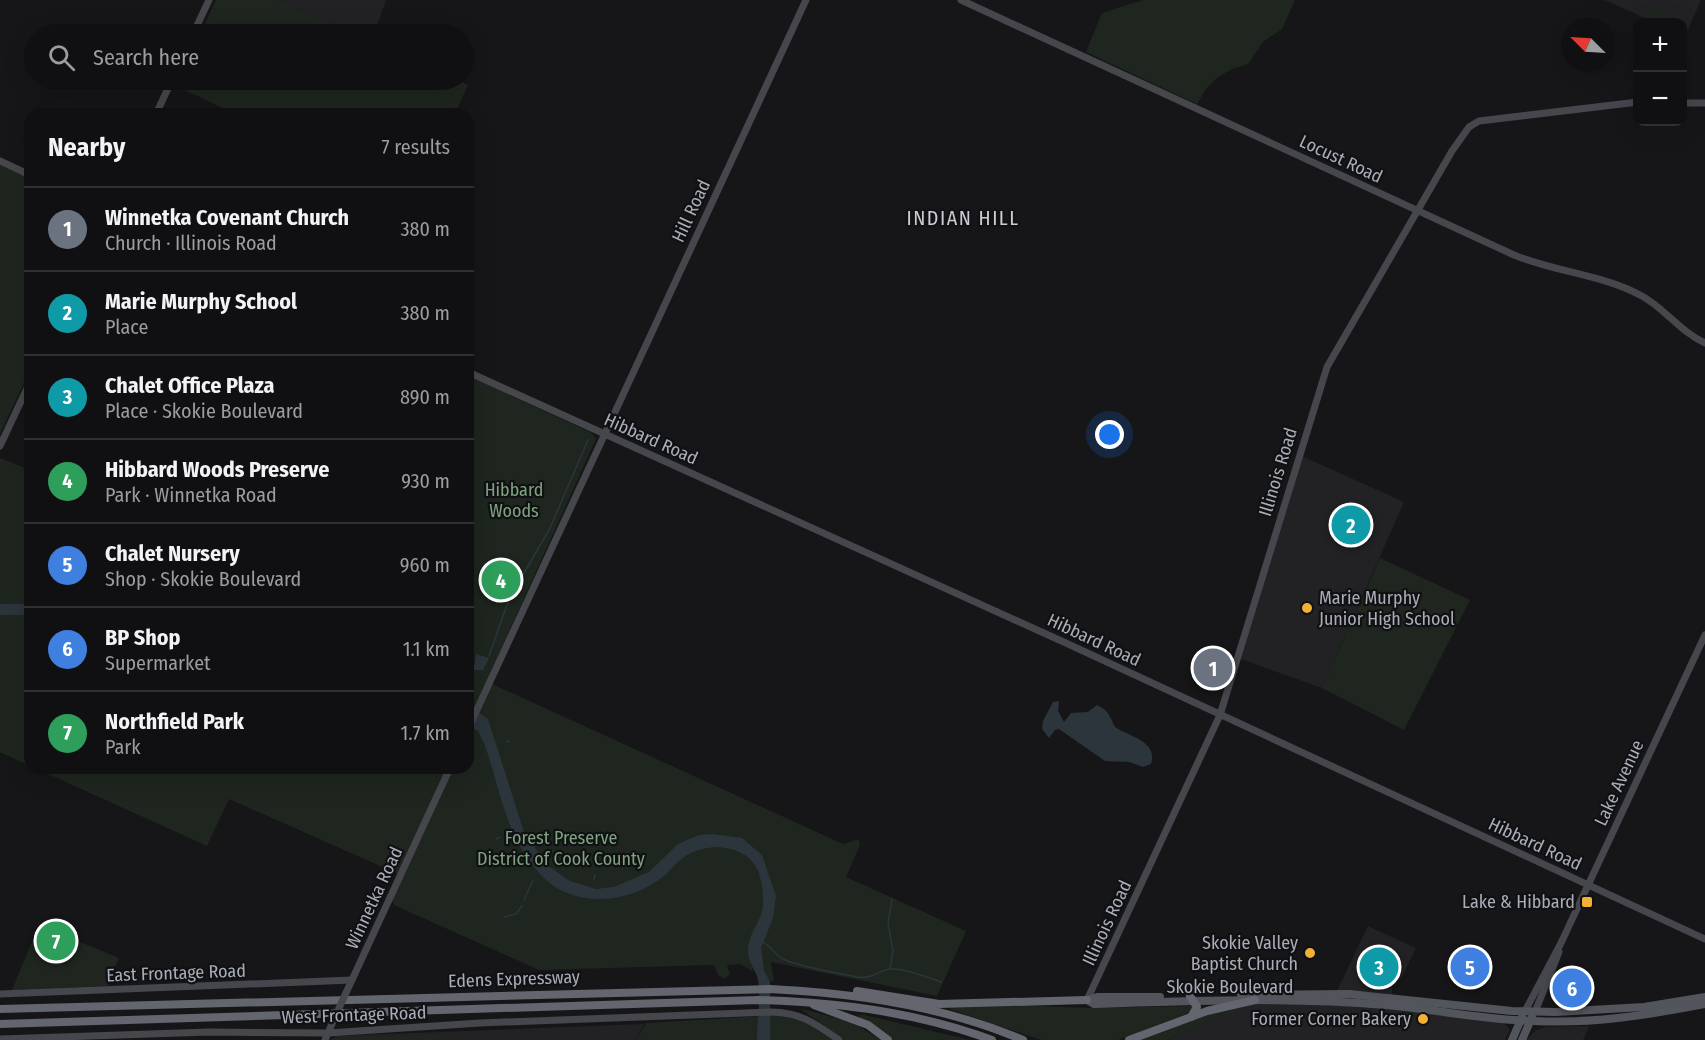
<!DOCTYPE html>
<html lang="en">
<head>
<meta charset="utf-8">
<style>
  :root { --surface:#101012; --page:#1e1e20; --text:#f1f3f6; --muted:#9c9d9f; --line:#303032; --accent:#7c3aed }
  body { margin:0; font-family:"Fira Sans Condensed",sans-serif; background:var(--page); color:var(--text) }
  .controls { position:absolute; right:18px; top:18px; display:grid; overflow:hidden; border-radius:12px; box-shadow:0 6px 24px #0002 }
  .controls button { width:54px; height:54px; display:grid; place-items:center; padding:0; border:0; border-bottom:2px solid var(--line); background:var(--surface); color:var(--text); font:30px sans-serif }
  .compass { position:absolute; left:1561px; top:18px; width:54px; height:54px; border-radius:50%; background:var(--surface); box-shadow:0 6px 24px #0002; rotate:294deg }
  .you { position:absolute; left:1110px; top:435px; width:21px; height:21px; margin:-15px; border:4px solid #fff; border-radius:50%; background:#1a73e8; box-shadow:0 0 0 9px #1a73e833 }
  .badge { display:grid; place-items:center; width:39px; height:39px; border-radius:50%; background:var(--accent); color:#fff; font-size:20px; font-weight:700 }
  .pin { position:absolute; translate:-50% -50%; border:3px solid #fff; box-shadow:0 2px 6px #0006 }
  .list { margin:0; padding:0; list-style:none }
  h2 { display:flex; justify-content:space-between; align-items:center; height:78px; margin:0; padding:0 24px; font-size:26px }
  h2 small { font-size:20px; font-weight:400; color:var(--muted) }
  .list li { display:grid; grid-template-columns:39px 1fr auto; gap:18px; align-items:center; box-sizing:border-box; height:84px; padding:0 24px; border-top:2px solid var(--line) }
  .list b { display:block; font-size:22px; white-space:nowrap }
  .list p { margin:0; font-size:20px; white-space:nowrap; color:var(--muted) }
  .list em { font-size:20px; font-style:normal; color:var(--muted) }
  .icon { flex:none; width:33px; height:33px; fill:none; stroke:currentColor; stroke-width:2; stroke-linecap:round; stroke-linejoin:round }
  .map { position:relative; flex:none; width:1705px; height:1040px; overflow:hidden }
  .search { position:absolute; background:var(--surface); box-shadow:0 6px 24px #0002; left:24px; top:24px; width:450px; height:66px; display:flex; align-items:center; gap:15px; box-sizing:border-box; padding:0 21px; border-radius:33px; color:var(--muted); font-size:22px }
  .panel { position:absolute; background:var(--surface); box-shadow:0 6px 24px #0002; left:24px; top:108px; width:450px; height:666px; border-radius:18px }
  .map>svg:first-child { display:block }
</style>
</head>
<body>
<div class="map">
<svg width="1705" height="1040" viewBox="0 0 1705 1040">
  <rect width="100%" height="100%" fill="#161618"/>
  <g fill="#222225">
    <path d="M278,0H386L374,34H356Z"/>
    <path d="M1605,0H1701L1685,36L1683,35L1682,22H1654Z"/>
    <path d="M1302,456L1404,502L1322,688L1241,659Z"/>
    <path d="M1368,926L1416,948L1402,977L1392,987V995L1337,991Z"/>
    <path d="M1319,1004L1410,1011L1504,1023L1510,1030L1505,1040H1167L1240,1005Z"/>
    <path d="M644,1024L636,1040H330L336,1036Z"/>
    <path d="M1589,1026L1583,1040H1526L1535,1031L1545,1027Z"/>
  </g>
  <g fill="#1e261f">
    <path d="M216,0H278L356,34H200Z"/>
    <path d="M1143,0H1295L1282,29L1263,42L1248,64L1232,69L1218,77L1206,89L1197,104L1086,52L1102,13Z"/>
    <path d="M1655,7L1665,11V17L1670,19L1668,22L1650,17Z"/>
    <path d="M179,80H457L468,85L455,114H236L176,86Z"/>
    <path d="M0,165L30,178V370L0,434Z"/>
    <path d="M468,376L592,433L596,439L468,722Z"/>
    <path d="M0,458L30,470V766L0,752Z"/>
    <path d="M1380,558L1470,600L1404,730L1322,688Z"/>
    <path d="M492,684L843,844L859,839L860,845L846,877L966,931L937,996L771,962L774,982L768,980L762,963L752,969L754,972L740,964L727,965L730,974L725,979L718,975L714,965L539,970L394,905L392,899L453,768H468V736Z"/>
    <path d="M35,768H447L398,874L229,799L207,846Z"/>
    <path d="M39,925L119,958L107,986L12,990Z"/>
    <path d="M1015,1005L1089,1008L1193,1006L1191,1012L1118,1040H1041L950,1009L951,1006Z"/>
    <path d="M1240,1005L1167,1040H1138L1231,1006Z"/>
    <path d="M799,1008L851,1022L882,1040H845Z"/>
    <path d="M860,1014L971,1040H894L859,1017Z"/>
    <path d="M781,1015C802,1018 816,1028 833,1040H636L646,1023Z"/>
    <path d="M440,1034V1040H337L338,1038Z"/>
  </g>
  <g fill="#2c353c">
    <rect x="0" y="604" width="30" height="11"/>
    <path d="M476,654L489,658L483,670H473L468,681V667L475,665Z"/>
    <path d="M1059,701L1058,711L1064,722L1071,713L1088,712L1097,705C1110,712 1109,715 1115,727C1130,737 1158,741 1151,764L1143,767L1129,762L1105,761L1059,729L1055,730L1049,738L1042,729L1043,721L1053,702Z"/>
    <path d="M468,705L488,719L524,832L547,865L570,881L596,889L614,887L649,872L678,844L699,835L713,834L742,838L762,855L776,896L773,918L761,948L764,970L770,982V1040H757C757,1021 762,995 757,976C754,968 748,961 748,951C748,937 755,929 760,917C765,906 763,888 760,877C753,846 713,841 689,854C679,859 673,868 665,875C631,904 573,910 541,875C505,837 501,790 484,743L478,731L468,725Z"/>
  </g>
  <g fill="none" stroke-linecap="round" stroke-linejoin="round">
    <g stroke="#2c353c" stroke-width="1.5">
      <path d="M489,656L509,599L550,528L588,440"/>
      <path d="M507,742L509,741"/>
      <path d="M496,839L500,837"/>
      <path d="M551,853L553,851"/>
      <path d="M594,879L595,875"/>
      <path d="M524,900L533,880"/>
      <path d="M504,917L516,914L522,906"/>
      <path d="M760,941C771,944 775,956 785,960C808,969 834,972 857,977C872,980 880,969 892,969C908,969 926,977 941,982"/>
      <path d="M890,969L893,951L888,923L892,899"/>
    </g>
    <g stroke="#45474d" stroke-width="7">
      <path d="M961,0L1514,255C1553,271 1596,274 1634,292C1662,304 1677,330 1705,343"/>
      <path d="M193,34L209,0"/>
      <path d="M1682,103H1705"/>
      <path d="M156,114L172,80"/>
      <path d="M0,161L30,175"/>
      <path d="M468,372L1068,644L1705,939"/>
      <path d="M0,446L30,382"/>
      <path d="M468,729L806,0"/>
      <path d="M0,994L352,980"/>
      <path d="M345,995L450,768"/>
      <path d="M1087,1000L1220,715L1327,367L1452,151L1469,127L1479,121L1638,102"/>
      <path d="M1525,1011L1561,943L1705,635"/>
      <path d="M1535,1012L1559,952"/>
      <path d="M0,1039L209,1032L328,1033L480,1023L771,1012C800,1012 816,1024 839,1040"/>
      <path d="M325,1040L334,1019"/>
    </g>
    <g stroke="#53555c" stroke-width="8">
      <path d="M1241,995L1349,994L1512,1011L1555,1012L1644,1007L1705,997"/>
      <path d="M1087,1000L1094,1004C1191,1001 1288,997 1385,1005C1434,1009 1484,1020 1534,1021C1592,1024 1648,1015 1705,1004"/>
      <path d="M1087,1000L1097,997H1160"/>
      <path d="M1512,1040L1522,1017"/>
      <path d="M1522,1040L1532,1017"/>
    </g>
    <g stroke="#63666e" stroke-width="8">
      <path d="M857,991L939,1004L1087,1000"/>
      <path d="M1190,996L1197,1007L1191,1017"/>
      <path d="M814,1005L868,1025L888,1040"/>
      <path d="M0,1009L770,989C856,993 944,1006 1023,1040"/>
      <path d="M0,1024L758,1000C836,1002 917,1012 992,1040"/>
      <path d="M1129,1040L1207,1011L1255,1000"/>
    </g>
    <path stroke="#45474d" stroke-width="7" d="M334,1019L345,995"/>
  </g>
  <g fill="#f2b134" stroke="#111113" stroke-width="2">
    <circle cx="1307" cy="608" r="6"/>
    <rect x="1581" y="896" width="12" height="12" rx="3"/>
    <circle cx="1310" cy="953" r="6"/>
    <circle cx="1423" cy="1019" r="6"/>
  </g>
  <g text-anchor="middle" stroke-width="4.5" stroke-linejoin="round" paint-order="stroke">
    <g font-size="18" fill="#a8adb8" stroke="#111113">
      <text transform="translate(1341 159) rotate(25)" y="6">Locust Road</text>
      <text transform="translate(691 211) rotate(-65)" y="6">Hill Road</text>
      <text transform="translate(651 439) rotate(24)" y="6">Hibbard Road</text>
      <text transform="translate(1278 472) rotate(-73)" y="6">Illinois Road</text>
      <text transform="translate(1094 640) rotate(25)" y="6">Hibbard Road</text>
      <text transform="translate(1619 783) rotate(-65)" y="6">Lake Avenue</text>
      <text transform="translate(1535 844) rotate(25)" y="6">Hibbard Road</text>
      <text transform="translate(374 898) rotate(-65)" y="6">Winnetka Road</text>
      <text transform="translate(1107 923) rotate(-65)" y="6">Illinois Road</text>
      <text transform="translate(176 973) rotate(-2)" y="6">East Frontage Road</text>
      <text transform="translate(514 979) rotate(-2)" y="6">Edens Expressway</text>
      <text x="1230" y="993">Skokie Boulevard</text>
      <text transform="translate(354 1015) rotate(-2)" y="6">West Frontage Road</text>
    </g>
    <g font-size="18" fill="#7fa381" stroke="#111113">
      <text x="514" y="496">Hibbard<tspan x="514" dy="21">Woods</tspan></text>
      <text x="561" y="844">Forest Preserve<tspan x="561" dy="21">District of Cook County</tspan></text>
    </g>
    <g font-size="18" fill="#a8adb8" stroke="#111113" text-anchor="end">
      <text x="1319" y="604" text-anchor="start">Marie Murphy<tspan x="1319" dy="21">Junior High School</tspan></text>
      <text x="1575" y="908">Lake &amp; Hibbard</text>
      <text x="1298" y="949">Skokie Valley<tspan x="1298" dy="21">Baptist Church</tspan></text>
      <text x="1411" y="1025">Former Corner Bakery</text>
    </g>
    <g font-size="20" letter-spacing="1.5" fill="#c9ccd4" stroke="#111113">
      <text x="963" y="225">INDIAN HILL</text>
    </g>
  </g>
</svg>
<div class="controls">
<button>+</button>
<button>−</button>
</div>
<svg class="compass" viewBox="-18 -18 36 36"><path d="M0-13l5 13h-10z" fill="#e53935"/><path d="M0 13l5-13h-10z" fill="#9c9d9f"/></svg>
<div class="you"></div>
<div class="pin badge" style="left:1213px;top:668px;background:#6b7280">1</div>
<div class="pin badge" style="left:1351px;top:525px;background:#0f9aa8">2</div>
<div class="pin badge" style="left:1379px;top:967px;background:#0f9aa8">3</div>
<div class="pin badge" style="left:501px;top:580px;background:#2e9e5b">4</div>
<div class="pin badge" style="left:1470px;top:967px;background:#3f7fe0">5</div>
<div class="pin badge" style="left:1572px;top:988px;background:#3f7fe0">6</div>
<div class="pin badge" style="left:56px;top:941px;background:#2e9e5b">7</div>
<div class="search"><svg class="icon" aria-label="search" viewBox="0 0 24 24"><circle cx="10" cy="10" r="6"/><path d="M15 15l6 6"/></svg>Search here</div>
<section class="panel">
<h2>Nearby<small>7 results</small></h2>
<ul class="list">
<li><span class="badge" style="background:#6b7280">1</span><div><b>Winnetka Covenant Church</b><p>Church · Illinois Road</p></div><em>380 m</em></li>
<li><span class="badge" style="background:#0f9aa8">2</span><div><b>Marie Murphy School</b><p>Place</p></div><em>380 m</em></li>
<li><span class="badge" style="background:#0f9aa8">3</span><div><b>Chalet Office Plaza</b><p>Place · Skokie Boulevard</p></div><em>890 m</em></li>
<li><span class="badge" style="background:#2e9e5b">4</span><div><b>Hibbard Woods Preserve</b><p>Park · Winnetka Road</p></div><em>930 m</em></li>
<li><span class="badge" style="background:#3f7fe0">5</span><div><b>Chalet Nursery</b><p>Shop · Skokie Boulevard</p></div><em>960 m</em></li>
<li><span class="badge" style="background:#3f7fe0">6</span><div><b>BP Shop</b><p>Supermarket</p></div><em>1.1 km</em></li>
<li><span class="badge" style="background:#2e9e5b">7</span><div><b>Northfield Park</b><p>Park</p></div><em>1.7 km</em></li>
</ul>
</section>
</div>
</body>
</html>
